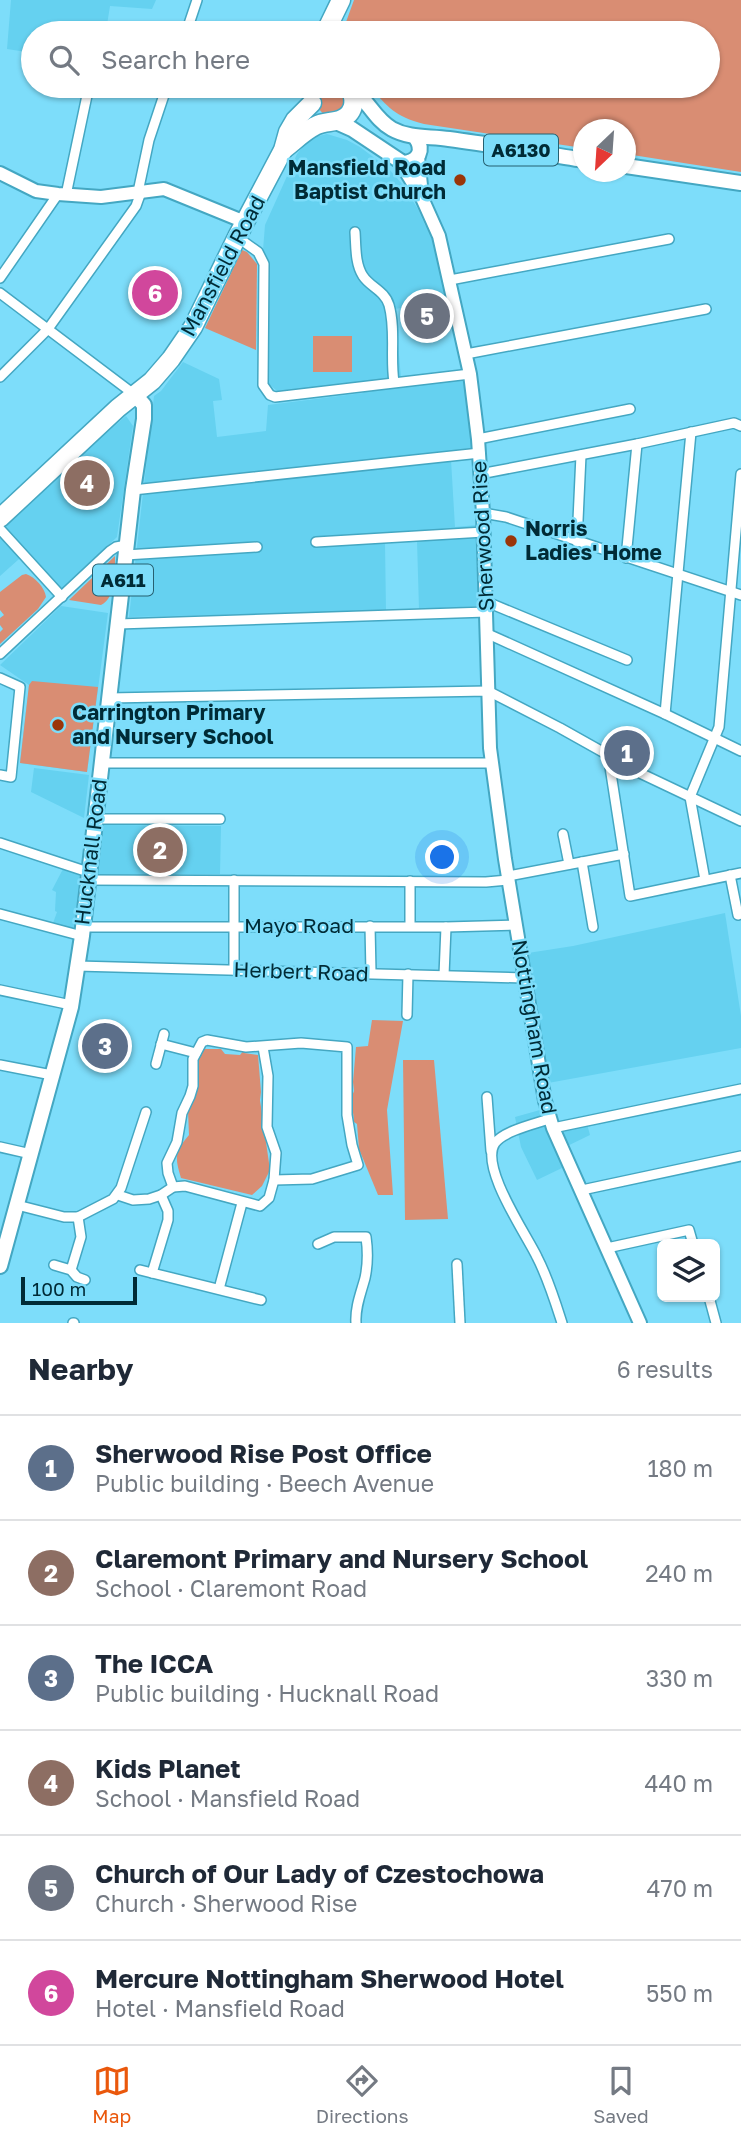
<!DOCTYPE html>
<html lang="en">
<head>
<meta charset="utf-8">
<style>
  :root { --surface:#fff; --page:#f2f2f3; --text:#1f2937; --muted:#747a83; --line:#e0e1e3; --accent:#ea580c }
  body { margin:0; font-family:"Golos Text",sans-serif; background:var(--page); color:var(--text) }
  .controls { position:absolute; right:21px; bottom:21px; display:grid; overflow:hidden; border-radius:10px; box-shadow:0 2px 5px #0004 }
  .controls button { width:63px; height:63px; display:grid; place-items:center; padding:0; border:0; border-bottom:2px solid var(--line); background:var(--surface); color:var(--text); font:35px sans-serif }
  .compass { position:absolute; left:573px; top:119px; width:63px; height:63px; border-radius:50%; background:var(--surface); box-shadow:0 2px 5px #0004; rotate:205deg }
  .scale { position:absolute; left:21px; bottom:18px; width:116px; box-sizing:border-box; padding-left:7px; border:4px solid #002b36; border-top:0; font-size:19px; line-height:24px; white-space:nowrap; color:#002b36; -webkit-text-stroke:5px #7dddfa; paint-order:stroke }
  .you { position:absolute; left:443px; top:858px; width:24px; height:24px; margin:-18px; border:5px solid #fff; border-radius:50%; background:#1a73e8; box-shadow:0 0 0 10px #1a73e833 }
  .badge { display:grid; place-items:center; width:46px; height:46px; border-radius:50%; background:var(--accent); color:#fff; font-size:23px; font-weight:700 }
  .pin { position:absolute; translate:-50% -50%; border:4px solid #fff; box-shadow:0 2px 7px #0006 }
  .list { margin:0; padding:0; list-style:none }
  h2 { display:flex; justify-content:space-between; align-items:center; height:91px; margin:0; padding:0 28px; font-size:30px }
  h2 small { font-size:23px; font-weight:400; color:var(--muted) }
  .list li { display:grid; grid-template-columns:46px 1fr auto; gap:21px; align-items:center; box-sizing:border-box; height:105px; padding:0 28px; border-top:2px solid var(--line) }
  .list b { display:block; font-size:26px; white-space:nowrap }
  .list p { margin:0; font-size:23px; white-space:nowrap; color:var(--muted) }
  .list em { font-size:23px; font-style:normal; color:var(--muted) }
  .icon { flex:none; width:38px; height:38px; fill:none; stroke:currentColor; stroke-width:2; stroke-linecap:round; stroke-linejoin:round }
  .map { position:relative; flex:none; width:741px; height:1323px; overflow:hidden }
  .search { position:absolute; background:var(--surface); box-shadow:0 2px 5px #0004; left:21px; right:21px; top:21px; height:77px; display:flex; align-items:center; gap:18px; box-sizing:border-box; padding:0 24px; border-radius:38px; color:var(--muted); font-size:26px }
  .sheet { height:721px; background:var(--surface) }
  nav { display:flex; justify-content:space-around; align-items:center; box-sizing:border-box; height:98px; border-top:2px solid var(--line); background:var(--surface); font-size:19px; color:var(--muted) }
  nav a { display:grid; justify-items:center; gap:4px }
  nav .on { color:var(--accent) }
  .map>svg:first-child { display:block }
</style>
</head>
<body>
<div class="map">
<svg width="741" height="1323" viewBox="0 0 741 1323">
  <rect width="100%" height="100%" fill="#7dddfa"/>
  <g fill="#65d1f0">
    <path d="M11,0H156L152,9L110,6L106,31L93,29L92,33H33V53L7,49Z"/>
    <path d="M327,134L347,140L360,147L389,169L402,184L418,209L425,225L430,230L437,249L448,300L395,309L401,378L463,370L471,419L473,457L451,460L455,527L477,525L480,606L419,609L417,541L385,543L386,611L129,617L154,396L161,391L183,362L219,379L222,400L213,401L217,437L266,431L268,405L363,393L359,383L277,391L269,384V269L263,250L265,225L297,154L304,145L315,137Z"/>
    <path d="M126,416L133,426L117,537L62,589L28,551L0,576V532L88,449Z"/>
    <path d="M61,606L108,613L87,772L20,763L29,685L0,665Z"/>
    <path d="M34,768L89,775L84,818L31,792Z"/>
    <path d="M102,825L221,826L220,874H96Z"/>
    <path d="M63,869L81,876L75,932L52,926L57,912L55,911L56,892L52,890Z"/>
    <path d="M725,913L741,1016V1048L548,1083L528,953L573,946Z"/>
    <path d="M540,1110L549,1133L587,1124L590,1135L557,1151L564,1167L537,1180L521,1147L515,1117Z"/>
  </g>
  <g fill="#d98d73">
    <path d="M354,0H741V172L626,154V130H584L583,148L424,124C394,116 389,108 369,86H708V33H342Z"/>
    <path d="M325,86H341L347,109L325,115C314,107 313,94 325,86Z"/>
    <path d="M242,250L247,252L257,264L256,350L205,328Z"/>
    <rect x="313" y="336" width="39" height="36"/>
    <path d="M115,556C115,571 116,598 101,605L69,600Z"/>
    <path d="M26,574C35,577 45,588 46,597L38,609L0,644V632L3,629L0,625V618L4,615L0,610V592L22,575Z"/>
    <path d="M32,681L98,687L87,772L20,763L29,685Z"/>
    <path d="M372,1020L403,1021L387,1110L393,1195H378L359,1149L357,1124L354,1122C354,1112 349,1101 354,1091L353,1082L356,1047L368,1046Z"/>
    <path d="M203,1049H221L225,1054L240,1055L244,1050V1053L258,1055L261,1092L260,1100L270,1170L262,1186L252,1195L181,1178C175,1157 174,1153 189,1135L188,1111L195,1094L197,1080L194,1078L199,1062V1053Z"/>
    <path d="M403,1060H434L448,1219L405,1220Z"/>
  </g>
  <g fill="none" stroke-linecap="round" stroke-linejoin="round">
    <g stroke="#44a7c2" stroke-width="12">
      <g id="street">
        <path d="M186,33L197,0"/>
        <path d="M138,192L149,140L167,86"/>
        <path d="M66,195L89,86"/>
        <path d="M355,232C356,246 355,264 363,276C370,287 385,291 389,305C396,330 390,357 394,382"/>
        <path d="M237,237L258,252L264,264L263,385L270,395L275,397L470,374"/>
        <path d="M0,278L58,194"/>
        <path d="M450,280L669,239"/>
        <path d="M0,293L135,395"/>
        <path d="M466,354L706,309"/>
        <path d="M0,377L48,329L136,206L141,192"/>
        <path d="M478,439L630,409"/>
        <path d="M480,474L637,444L734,423L741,426"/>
        <path d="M133,490L480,453"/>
        <path d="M483,513L506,517L741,595"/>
        <path d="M0,529L62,597"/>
        <path d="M316,542L484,532"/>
        <path d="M577,542L581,455"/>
        <path d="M125,555L257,547"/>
        <path d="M626,558L637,444"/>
        <path d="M487,602L627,660"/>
        <path d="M118,624L487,612"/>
        <path d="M488,634L665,714L741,751"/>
        <path d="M0,654L110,551L116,547L127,545"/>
        <path d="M0,678L20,687L11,777L0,775"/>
        <path d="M109,698L488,691L560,728L642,774L741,821"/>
        <path d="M665,714L691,432"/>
        <path d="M608,754L630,896L741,873"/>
        <path d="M101,763H492"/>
        <path d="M95,819H220"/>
        <path d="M563,834L569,864"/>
        <path d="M0,843L88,872"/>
        <path d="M582,862L593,927"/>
        <path d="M730,875L738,915L741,914"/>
        <path d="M508,876L624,854"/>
        <path d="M87,880L486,882L508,880"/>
        <path d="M234,880V970"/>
        <path d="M705,880L690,797L719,727L741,474"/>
        <path d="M410,881V926"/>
        <path d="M0,914L82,936"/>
        <path d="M370,926L371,973"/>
        <path d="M83,927H446L516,925"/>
        <path d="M77,966L524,978"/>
        <path d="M444,975L446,927"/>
        <path d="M0,990L71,1005"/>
        <path d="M407,1015L408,974"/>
        <path d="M161,1044L196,1053"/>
        <path d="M156,1064L164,1034"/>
        <path d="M0,1065L52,1075"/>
        <path d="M487,1097L491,1151"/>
        <path d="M549,1119C534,1124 504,1131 495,1143C479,1166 526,1234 537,1257C548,1278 555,1301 562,1323"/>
        <path d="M553,1128L741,1089"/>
        <path d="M0,1147L31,1154"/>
        <path d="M173,1187L168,1173L167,1163L177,1142L182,1113L190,1096L193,1086V1059L202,1042L207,1040L246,1047L301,1043L347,1047V1115L352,1145L358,1165L312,1179L274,1180"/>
        <path d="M582,1190L741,1156"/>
        <path d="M118,1195L133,1200L149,1199L161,1195L173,1187L185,1186L260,1206L269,1198L274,1180L276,1153L267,1127L268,1076L263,1047"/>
        <path d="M17,1205L64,1217H78L113,1199L121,1188L146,1112"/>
        <path d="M318,1244L334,1237H366C368,1251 368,1264 365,1278C361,1293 355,1307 356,1323"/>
        <path d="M607,1248L689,1230L693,1244"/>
        <path d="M457,1264L460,1323"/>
        <path d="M54,1265L71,1270L77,1277L85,1280"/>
        <path d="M71,1270L81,1237L78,1217"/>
        <path d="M140,1270L261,1300"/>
        <path d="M152,1273L168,1220V1211L161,1195"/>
        <path d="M219,1289L242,1203"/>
        <path d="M709,1297L716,1323"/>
        <path d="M73,1323H74"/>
      </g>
    </g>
    <g stroke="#44a7c2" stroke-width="16">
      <g id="secondary">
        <path d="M418,157L422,195"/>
        <path d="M400,162L422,198L439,236L470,374L478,439L483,513L490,748L505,859L545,1101L553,1128L640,1323"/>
        <path d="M0,173L36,191L58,194L101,197L164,189L245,222"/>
      </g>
    </g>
    <g stroke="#44a7c2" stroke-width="18">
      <g id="primary">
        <path d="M350,87C367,98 374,119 392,129C410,139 429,136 449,139C494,145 539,153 584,160"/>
        <path d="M334,121L352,129L403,163C419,162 424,150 416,138"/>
        <path d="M626,166L741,183"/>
        <path d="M0,1266L71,1007L82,936L133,490L144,419V405L135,395"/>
      </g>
    </g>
    <g stroke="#44a7c2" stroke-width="21">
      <g id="highway">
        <path d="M325,33L341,0"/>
        <path d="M283,150C294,142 303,132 315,126C324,121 333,123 342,119C356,112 356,97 348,86"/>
        <path d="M0,518L118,408L152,381L171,359L193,327L237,237L283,150L288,132L295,120L312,103"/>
      </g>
    </g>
    <use href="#street" stroke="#fff" stroke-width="9"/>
    <use href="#secondary" stroke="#fff" stroke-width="12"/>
    <use href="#primary" stroke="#fff" stroke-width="14"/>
    <use href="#highway" stroke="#fff" stroke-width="18"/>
  </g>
  <g fill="#9a3509" stroke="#7dddfa" stroke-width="2.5">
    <circle cx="460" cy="180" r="7"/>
    <circle cx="511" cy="541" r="7"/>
    <circle cx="58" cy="725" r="7"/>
  </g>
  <g text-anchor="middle" stroke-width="5" stroke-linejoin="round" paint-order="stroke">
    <g fill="#7dddfa" stroke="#266071" stroke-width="2">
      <rect x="484" y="134.5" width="74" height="31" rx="5"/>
      <rect x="93" y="564.5" width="60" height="31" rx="5"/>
    </g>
    <g font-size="19" font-weight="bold" fill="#002b36">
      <text x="521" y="157">A6130</text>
      <text x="123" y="587">A611</text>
    </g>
    <g font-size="21" font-weight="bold" fill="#002b36" stroke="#7dddfa" text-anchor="start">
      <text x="446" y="175" text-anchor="end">Mansfield Road<tspan x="446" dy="24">Baptist Church</tspan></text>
      <text x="525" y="536">Norris<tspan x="525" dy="24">Ladies' Home</tspan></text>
      <text x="72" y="720">Carrington Primary<tspan x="72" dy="24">and Nursery School</tspan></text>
    </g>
    <g font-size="21" fill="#002b36" stroke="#7dddfa">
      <text transform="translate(223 266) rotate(-62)" y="7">Mansfield Road</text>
      <text transform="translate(483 536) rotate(-93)" y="7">Sherwood Rise</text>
      <text transform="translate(91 852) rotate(-83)" y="7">Hucknall Road</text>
      <text x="299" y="933">Mayo Road</text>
      <text transform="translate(301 972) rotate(2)" y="7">Herbert Road</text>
      <text transform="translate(534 1027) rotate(80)" y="7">Nottingham Road</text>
    </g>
  </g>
</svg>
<div class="controls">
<button><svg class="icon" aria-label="layers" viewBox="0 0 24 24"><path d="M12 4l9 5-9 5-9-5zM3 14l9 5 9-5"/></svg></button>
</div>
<svg class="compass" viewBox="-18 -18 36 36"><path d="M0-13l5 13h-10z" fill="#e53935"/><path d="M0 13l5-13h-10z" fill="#747a83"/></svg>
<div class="scale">100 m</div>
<div class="you"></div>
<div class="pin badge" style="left:627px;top:753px;background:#5c6f8a">1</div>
<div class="pin badge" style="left:160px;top:850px;background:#8d6e63">2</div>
<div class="pin badge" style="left:105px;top:1046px;background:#5c6f8a">3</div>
<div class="pin badge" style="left:87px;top:483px;background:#8d6e63">4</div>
<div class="pin badge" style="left:427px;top:316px;background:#6b7280">5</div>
<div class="pin badge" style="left:155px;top:293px;background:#d1479c">6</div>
<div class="search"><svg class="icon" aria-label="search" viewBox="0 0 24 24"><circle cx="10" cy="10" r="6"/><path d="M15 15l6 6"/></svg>Search here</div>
</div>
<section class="sheet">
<h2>Nearby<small>6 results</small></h2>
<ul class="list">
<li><span class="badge" style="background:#5c6f8a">1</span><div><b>Sherwood Rise Post Office</b><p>Public building · Beech Avenue</p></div><em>180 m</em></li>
<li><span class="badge" style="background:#8d6e63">2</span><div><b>Claremont Primary and Nursery School</b><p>School · Claremont Road</p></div><em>240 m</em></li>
<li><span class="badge" style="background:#5c6f8a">3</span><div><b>The ICCA</b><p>Public building · Hucknall Road</p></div><em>330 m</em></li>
<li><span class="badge" style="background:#8d6e63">4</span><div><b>Kids Planet</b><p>School · Mansfield Road</p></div><em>440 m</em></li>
<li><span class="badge" style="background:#6b7280">5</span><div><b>Church of Our Lady of Czestochowa</b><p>Church · Sherwood Rise</p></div><em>470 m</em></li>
<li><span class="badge" style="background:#d1479c">6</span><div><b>Mercure Nottingham Sherwood Hotel</b><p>Hotel · Mansfield Road</p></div><em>550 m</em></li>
</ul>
</section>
<nav>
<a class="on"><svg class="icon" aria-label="map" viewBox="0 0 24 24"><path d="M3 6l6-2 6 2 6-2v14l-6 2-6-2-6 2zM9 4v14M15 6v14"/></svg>Map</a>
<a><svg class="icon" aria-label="directions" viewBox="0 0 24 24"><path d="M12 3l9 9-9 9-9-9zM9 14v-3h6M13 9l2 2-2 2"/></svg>Directions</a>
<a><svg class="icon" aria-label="saved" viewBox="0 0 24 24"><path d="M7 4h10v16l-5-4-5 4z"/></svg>Saved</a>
</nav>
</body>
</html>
